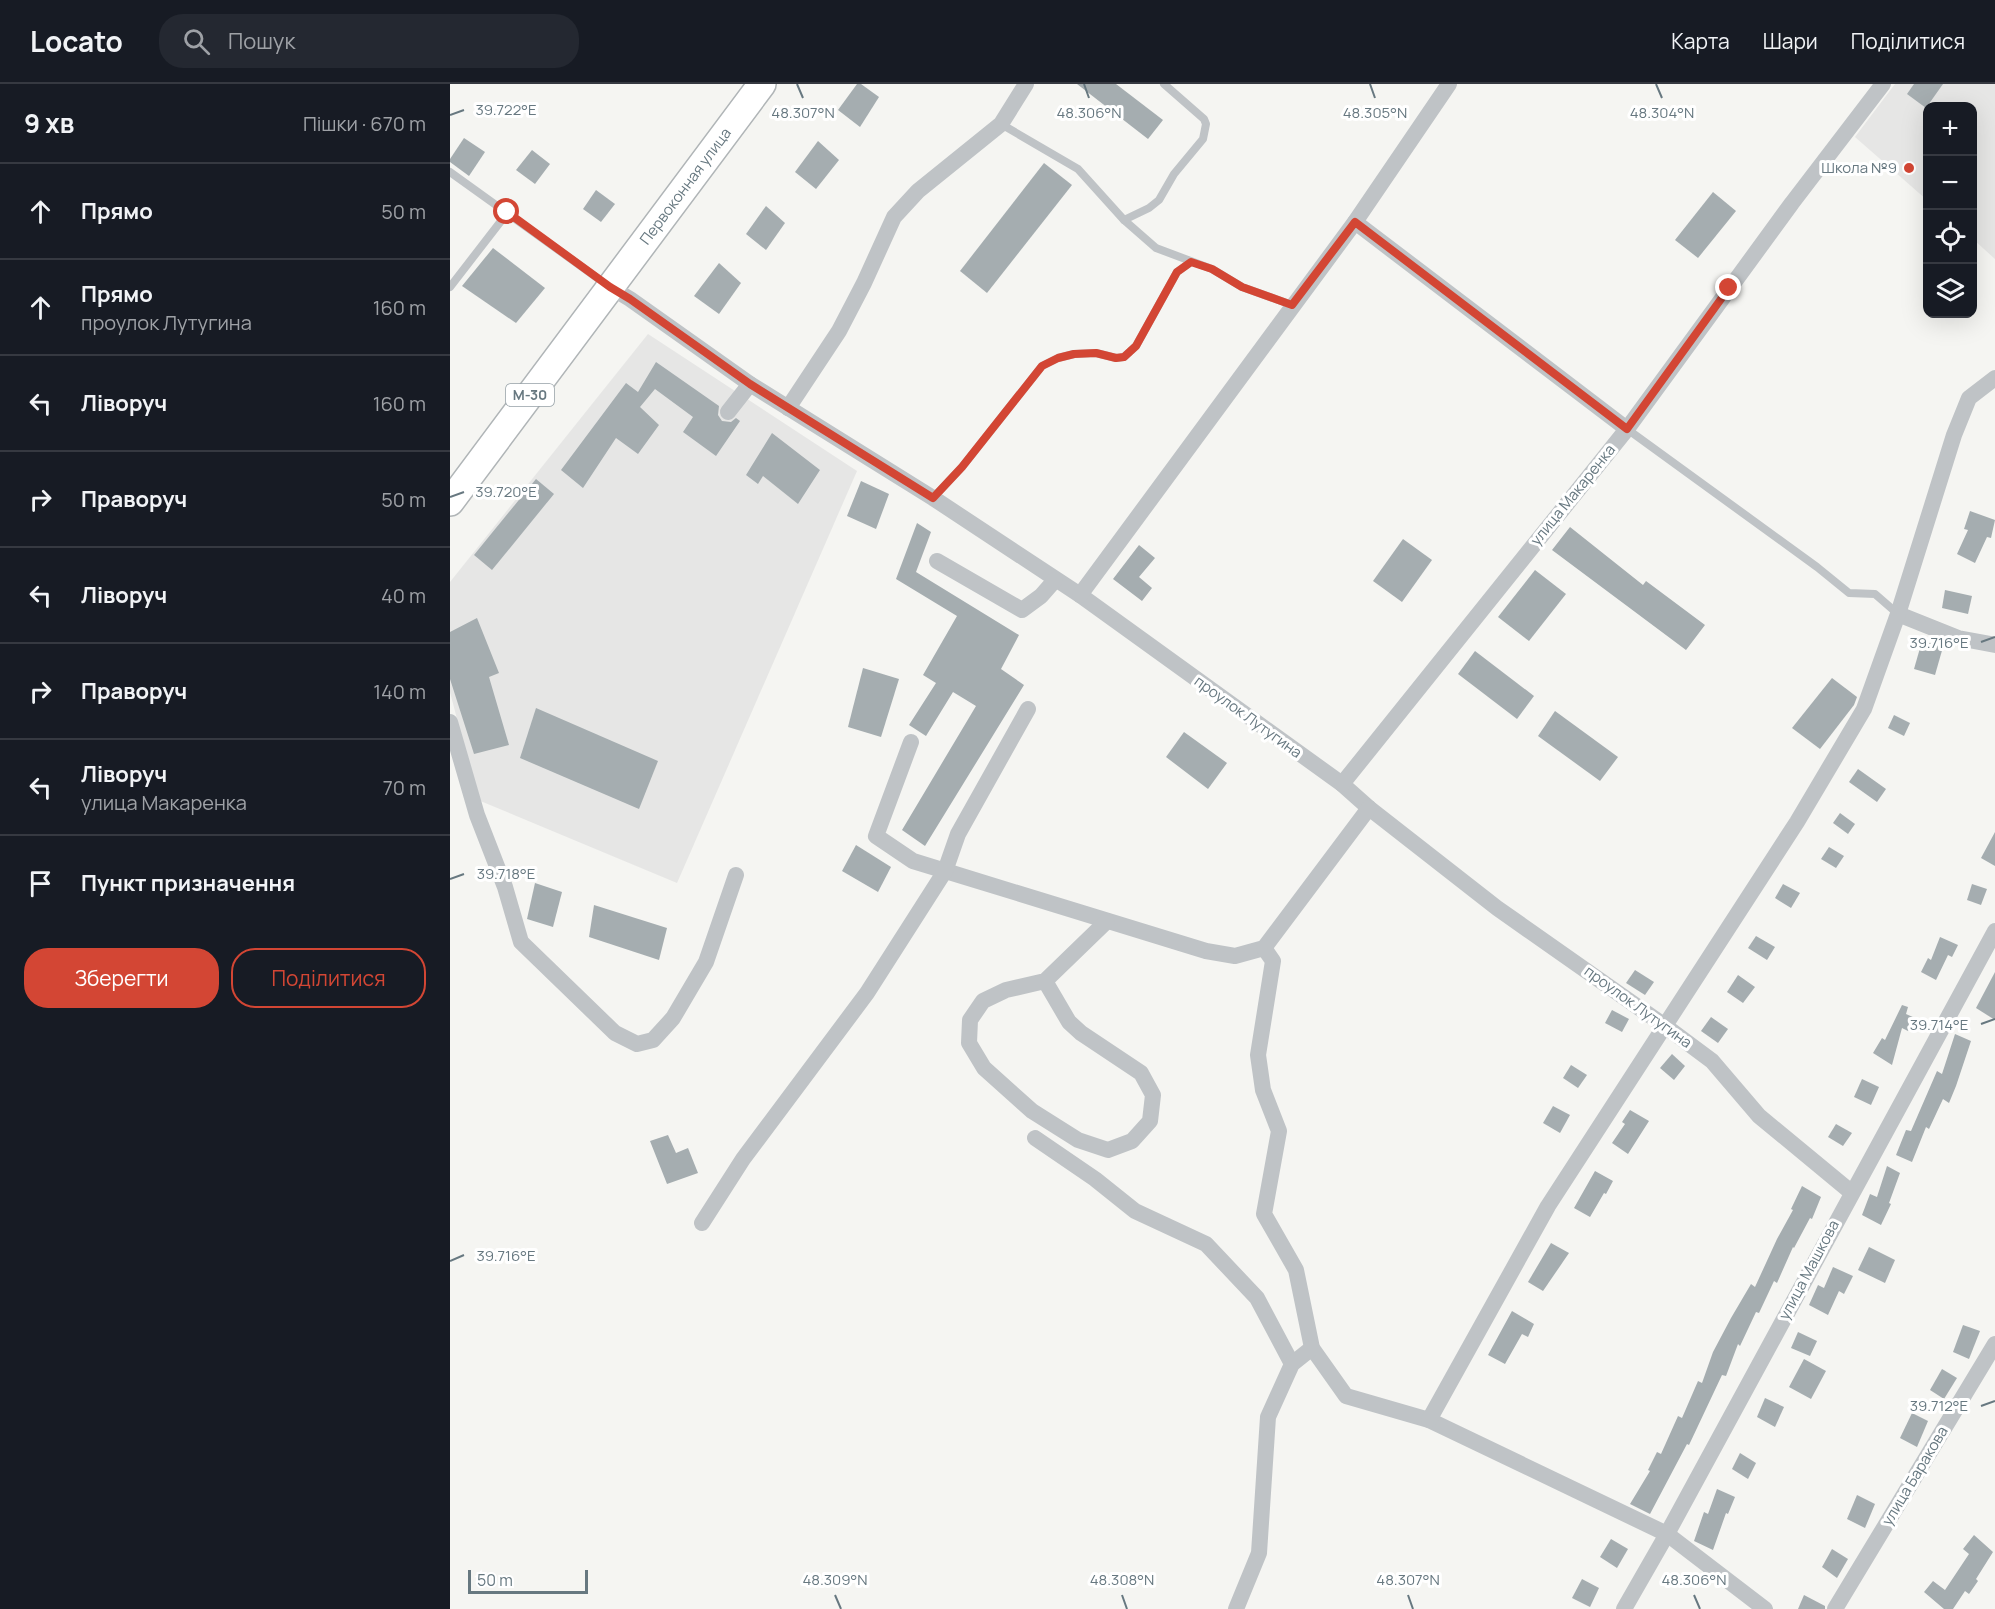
<!DOCTYPE html>
<html lang="uk">
<head>
<meta charset="utf-8">
<style>
  :root { --surface:#171b24; --page:#242831; --text:#f1f3f6; --muted:#9ea1a6; --line:#363941; --accent:#d34634 }
  body { margin:0; font-family:Manrope,sans-serif; background:var(--page); color:var(--text) }
  .controls { position:absolute; right:18px; top:18px; display:grid; overflow:hidden; border-radius:12px; box-shadow:0 6px 24px #0002 }
  .controls button { width:54px; height:54px; display:grid; place-items:center; padding:0; border:0; border-bottom:2px solid var(--line); background:var(--surface); color:var(--text); font:30px sans-serif }
  .scale { position:absolute; left:18px; bottom:15px; width:120px; box-sizing:border-box; padding-left:6px; border:3px solid #677880; border-top:0; font-size:16px; line-height:21px; white-space:nowrap; color:#677880; -webkit-text-stroke:4px #fff; paint-order:stroke }
  .stop { position:absolute; width:18px; height:18px; margin:-14px; border:4px solid #d34634; border-radius:50%; background:#fff }
  .stop.end { background:#d34634; border-color:#fff; box-shadow:0 2px 6px #0008 }
  .list { margin:0; padding:0; list-style:none }
  h2 { display:flex; justify-content:space-between; align-items:center; height:78px; margin:0; padding:0 24px; font-size:26px }
  h2 small { font-size:20px; font-weight:400; color:var(--muted) }
  .list li { display:grid; grid-template-columns:39px 1fr auto; gap:18px; align-items:center; box-sizing:border-box; height:96px; padding:0 24px; border-top:2px solid var(--line) }
  .list b { display:block; font-size:22px; white-space:nowrap }
  .list p { margin:0; font-size:20px; white-space:nowrap; color:var(--muted) }
  .list em { font-size:20px; font-style:normal; color:var(--muted) }
  .actions { display:flex; gap:12px; padding:18px 24px }
  .actions a { flex:1; padding:14px 0; border:2px solid var(--accent); border-radius:24px; text-align:center; font-size:21px; color:var(--accent) }
  .actions .main { background:var(--accent); color:#fff }
  .icon { flex:none; width:33px; height:33px; fill:none; stroke:currentColor; stroke-width:2; stroke-linecap:round; stroke-linejoin:round }
  .map { position:relative; flex:none; width:1545px; height:1525px; overflow:hidden }
  header { display:flex; align-items:center; gap:36px; box-sizing:border-box; height:84px; padding:0 30px; background:var(--surface); border-bottom:2px solid var(--line) }
  header strong { font-size:28px }
  nav { display:flex; gap:33px; margin-inline-start:auto; font-size:21px }
  .search { width:420px; height:54px; background:var(--page); display:flex; align-items:center; gap:15px; box-sizing:border-box; padding:0 21px; border-radius:24px; color:var(--muted); font-size:22px }
  main { display:flex }
  aside { flex:1; background:var(--surface) }
  .map>svg:first-child { display:block }
</style>
</head>
<body>
<header>
<strong>Locato</strong>
<div class="search"><svg class="icon" aria-label="search" viewBox="0 0 24 24"><circle cx="10" cy="10" r="6"/><path d="M15 15l6 6"/></svg>Пошук</div>
<nav><a>Карта</a><a>Шари</a><a>Поділитися</a></nav>
</header>
<main>
<aside>
<h2>9 хв<small>Пішки · 670 m</small></h2>
<ul class="list">
<li><svg class="icon" aria-label="ahead" viewBox="0 0 24 24"><path d="M12 20V5M6 11l6-6 6 6"/></svg><div><b>Прямо</b></div><em>50 m</em></li>
<li><svg class="icon" aria-label="ahead" viewBox="0 0 24 24"><path d="M12 20V5M6 11l6-6 6 6"/></svg><div><b>Прямо</b><p>проулок Лутугина</p></div><em>160 m</em></li>
<li><svg class="icon" aria-label="left" viewBox="0 0 24 24"><path d="M17 20v-9H6M10 6l-5 5 5 5"/></svg><div><b>Ліворуч</b></div><em>160 m</em></li>
<li><svg class="icon" aria-label="right" viewBox="0 0 24 24"><path d="M7 20v-9h11M14 6l5 5-5 5"/></svg><div><b>Праворуч</b></div><em>50 m</em></li>
<li><svg class="icon" aria-label="left" viewBox="0 0 24 24"><path d="M17 20v-9H6M10 6l-5 5 5 5"/></svg><div><b>Ліворуч</b></div><em>40 m</em></li>
<li><svg class="icon" aria-label="right" viewBox="0 0 24 24"><path d="M7 20v-9h11M14 6l5 5-5 5"/></svg><div><b>Праворуч</b></div><em>140 m</em></li>
<li><svg class="icon" aria-label="left" viewBox="0 0 24 24"><path d="M17 20v-9H6M10 6l-5 5 5 5"/></svg><div><b>Ліворуч</b><p>улица Макаренка</p></div><em>70 m</em></li>
<li><svg class="icon" aria-label="arrive" viewBox="0 0 24 24"><path d="M6 21V4h12l-3 4 3 4H6"/></svg><div><b>Пункт призначення</b></div></li>
</ul>
<div class="actions"><a class="main">Зберегти</a><a>Поділитися</a></div>
</aside>
<div class="map">
<svg width="1545" height="1525" viewBox="0 0 1545 1525">
  <rect width="100%" height="100%" fill="#f5f5f2"/>
  <g fill="#e6e6e5">
    <path d="M1445,0H1545V175L1523,155L1522,22H1478L1477,116L1405,53Z"/>
    <path d="M198,250L407,387L227,799L28,716L0,608V498Z"/>
  </g>
  <g fill="#a5adb0">
    <path d="M407,0H411L429,13L410,43L388,26Z"/>
    <path d="M627,0H666L713,36L698,55Z"/>
    <path d="M1464,0H1493L1476,24L1457,10Z"/>
    <path d="M14,54L35,68L19,92L0,78V75Z"/>
    <path d="M368,57L389,76L366,105L345,88Z"/>
    <path d="M82,66L100,80L85,100L66,86Z"/>
    <path d="M594,79L622,101L537,209L510,187Z"/>
    <path d="M146,106L165,120L151,138L133,125Z"/>
    <path d="M1263,108L1286,127L1248,174L1225,156Z"/>
    <path d="M316,122L335,139L316,166L296,150Z"/>
    <path d="M43,164L95,204L66,239L12,202Z"/>
    <path d="M269,179L291,199L269,230L244,212Z"/>
    <path d="M206,278L269,322L268,331L272,337L281,338L286,334L290,337L266,372L233,348L243,333L205,305L190,323L209,341L188,370L166,354L133,404L111,386L176,299L188,308Z"/>
    <path d="M322,349L370,386L348,420L313,392L308,400L296,391Z"/>
    <path d="M86,395L104,410L42,486L24,471Z"/>
    <path d="M411,397L439,410L426,445L397,432Z"/>
    <path d="M1520,427L1545,436L1541,454L1537,453L1525,479L1507,470L1518,446L1514,445Z"/>
    <path d="M467,439L481,448L466,488L569,551L551,585L574,601L475,762L452,746L526,622L503,608L476,652L459,641L486,599L473,591L507,532L446,495Z"/>
    <path d="M1120,443L1193,501L1196,497L1255,541L1236,566L1102,466Z"/>
    <path d="M953,455L982,476L952,518L923,497Z"/>
    <path d="M689,461L705,474L689,493L702,504L692,517L663,495Z"/>
    <path d="M1085,486L1116,510L1079,557L1048,533Z"/>
    <path d="M1495,506L1522,512L1518,530L1492,524Z"/>
    <path d="M27,534L49,589L39,593L59,661L24,670L0,595V548Z"/>
    <path d="M1472,557L1493,563L1485,591L1464,585Z"/>
    <path d="M1025,567L1084,612L1067,635L1008,590Z"/>
    <path d="M413,584L449,595L431,653L398,643Z"/>
    <path d="M1382,594L1407,613L1404,621L1370,665L1342,644Z"/>
    <path d="M86,624L208,677L189,725L70,674Z"/>
    <path d="M1105,627L1168,673L1150,697L1088,652Z"/>
    <path d="M1444,631L1460,639L1454,652L1438,644Z"/>
    <path d="M734,648L777,679L758,705L716,673Z"/>
    <path d="M1408,685L1436,705L1427,718L1399,698Z"/>
    <path d="M1390,729L1405,740L1398,750L1383,739Z"/>
    <path d="M1545,748V782L1531,774Z"/>
    <path d="M406,761L441,783L428,808L392,787Z"/>
    <path d="M1379,763L1394,772L1386,784L1371,775Z"/>
    <path d="M85,799L112,808L103,843L77,835Z"/>
    <path d="M1333,800L1350,809L1341,824L1325,814Z"/>
    <path d="M1522,800L1537,805L1531,821L1517,816Z"/>
    <path d="M144,821L217,844L209,876L139,853Z"/>
    <path d="M1306,852L1325,863L1317,876L1298,864Z"/>
    <path d="M1490,853L1508,861L1502,873L1498,871L1486,896L1471,888L1478,874L1481,876Z"/>
    <path d="M1185,886L1204,898L1195,911L1176,899Z"/>
    <path d="M1545,888V936L1526,924Z"/>
    <path d="M1288,891L1305,903L1293,919L1277,908Z"/>
    <path d="M1452,921L1458,923L1456,930L1465,934L1458,947L1452,944L1442,981L1423,969L1432,954L1435,956Z"/>
    <path d="M1162,926L1179,935L1172,948L1155,939Z"/>
    <path d="M1261,933L1278,945L1268,959L1251,947Z"/>
    <path d="M1505,950L1521,957L1506,1002L1499,1019L1493,1015L1479,1045L1476,1043L1462,1078L1446,1071L1456,1046L1461,1047L1487,987L1492,990Z"/>
    <path d="M1222,970L1235,982L1224,996L1210,984Z"/>
    <path d="M1121,981L1137,991L1128,1004L1113,994Z"/>
    <path d="M1412,995L1429,1003L1421,1021L1404,1013Z"/>
    <path d="M1103,1022L1120,1031L1110,1049L1093,1039Z"/>
    <path d="M1180,1026L1199,1037L1178,1070L1162,1059L1175,1040L1172,1038Z"/>
    <path d="M1386,1040L1402,1049L1393,1062L1378,1053Z"/>
    <path d="M218,1051L226,1069L238,1064L248,1089L217,1100L200,1057Z"/>
    <path d="M1437,1082L1450,1089L1439,1119L1441,1120L1431,1141L1412,1131L1420,1110L1427,1113Z"/>
    <path d="M1145,1087L1163,1097L1156,1110L1154,1109L1140,1133L1124,1124Z"/>
    <path d="M1352,1102L1371,1113L1362,1135L1360,1134L1344,1164L1343,1163L1327,1199L1324,1197L1309,1229L1306,1228L1290,1262L1288,1260L1276,1292L1272,1291L1239,1361L1237,1360L1200,1430L1180,1420L1200,1387L1198,1386L1207,1368L1211,1370L1228,1332L1232,1334L1248,1297L1252,1299L1263,1268L1281,1234L1301,1200L1305,1203L1327,1155L1343,1126L1341,1125Z"/>
    <path d="M1101,1159L1119,1169L1093,1207L1078,1198Z"/>
    <path d="M1419,1163L1445,1176L1435,1199L1408,1186Z"/>
    <path d="M1383,1183L1403,1192L1394,1210L1389,1207L1378,1231L1359,1221L1368,1201L1374,1204Z"/>
    <path d="M1062,1227L1084,1240L1078,1253L1072,1250L1055,1280L1038,1271Z"/>
    <path d="M1513,1241L1530,1247L1519,1275L1503,1268Z"/>
    <path d="M1348,1248L1367,1257L1360,1272L1341,1264Z"/>
    <path d="M1354,1275L1376,1287L1361,1315L1339,1303Z"/>
    <path d="M1492,1285L1507,1294L1494,1315L1480,1306Z"/>
    <path d="M1315,1314L1334,1323L1325,1343L1307,1333Z"/>
    <path d="M1462,1329L1478,1337L1467,1363L1450,1354Z"/>
    <path d="M1290,1369L1306,1379L1298,1395L1282,1385Z"/>
    <path d="M1267,1405L1285,1413L1278,1430L1276,1429L1263,1466L1244,1457L1254,1428L1258,1430Z"/>
    <path d="M1407,1411L1425,1420L1415,1444L1397,1435Z"/>
    <path d="M1524,1451L1543,1468L1526,1495L1528,1497L1519,1510L1515,1507L1503,1525H1494L1474,1508L1483,1497L1495,1506L1519,1470L1513,1465Z"/>
    <path d="M1161,1455L1178,1465L1167,1484L1150,1473Z"/>
    <path d="M1382,1465L1398,1475L1387,1494L1372,1483Z"/>
    <path d="M1132,1495L1149,1504L1140,1523L1122,1514Z"/>
    <path d="M1354,1511L1375,1522V1525H1348Z"/>
  </g>
  <g fill="none" stroke-linecap="round" stroke-linejoin="round">
    <g stroke="#b0b5b7" stroke-width="30">
      <g id="trunk">
        <path id="s1" d="M0,418L312,0"/>
      </g>
    </g>
    <g stroke="#bfc3c6" stroke-width="8">
      <path d="M551,40L628,85L674,136L706,164L762,185L792,203L842,221"/>
      <path d="M0,88L157,201"/>
      <path d="M674,136L699,124L709,116L724,90L753,55L756,40L754,35L714,0"/>
      <path d="M0,203L58,128"/>
      <path d="M1177,345L1367,483L1399,509L1425,510L1448,530"/>
      <path d="M483,414L512,383L592,282L608,274L624,270L646,269L666,274L674,273L686,262L727,188L741,178"/>
    </g>
    <g stroke="#bfc3c6" stroke-width="16">
      <path d="M905,138L1177,345"/>
      <path d="M160,203L180,215L300,300L483,414L630,511L892,700L919,724L1047,824L1215,942L1262,977L1309,1032L1401,1108"/>
      <path d="M338,324L389,247L414,199L444,133L468,107L551,40L576,0"/>
      <path d="M278,328L300,300"/>
      <path d="M487,477L572,526L591,512L605,496"/>
      <path d="M630,511L905,138L999,0"/>
      <path d="M1448,530L1508,554L1545,561"/>
      <path d="M0,638L27,731L55,803L71,858L165,949L187,960L203,956L223,934L256,878L286,791"/>
      <path d="M461,658L426,752L463,777L756,867L785,872L814,864L919,724"/>
      <path d="M892,700L1177,345L1342,119L1433,0"/>
      <path d="M814,864L823,877L808,971L813,1006L829,1047L814,1130L846,1186L862,1264L896,1312L979,1336L1217,1450L1315,1525"/>
      <path d="M595,897L619,938L631,949L691,989L703,1011L700,1037L682,1057L658,1066L628,1056L582,1027L534,984L519,959L520,936L533,917L556,906L595,897L657,837"/>
      <path d="M585,1054L645,1095L685,1127L756,1160L807,1214L842,1280"/>
      <path d="M252,1139L293,1075L417,909L495,787L508,750L578,625"/>
      <path d="M979,1336L1098,1122L1347,738L1414,625L1448,530L1504,351L1519,314L1545,294"/>
      <path d="M786,1525L809,1469L818,1333L842,1280L862,1264"/>
      <path d="M1174,1525L1217,1450L1545,847"/>
      <path d="M1385,1525L1545,1260"/>
    </g>
    <use href="#trunk" stroke="#fff" stroke-width="27"/>
  </g>
  <g fill="none" stroke-linecap="round" stroke-linejoin="round">
    <path stroke="#d34634" stroke-width="8" d="M57,128L160,203L180,215L300,300L483,414L512,383L592,282L608,274L624,270L646,269L666,274L674,273L686,262L727,188L741,178L762,185L792,203L842,221L905,138L1177,345L1279,204"/>
  </g>
  <path fill="none" stroke="#677880" stroke-width="2" d="M347,0L353,14M634,0L639,14M920,0L925,14M1206,0L1212,14M0,31L14,26M0,413L14,408M1531,558L1545,553M0,795L14,790M1531,940L1545,935M0,1177L14,1171M1531,1322L1545,1317M385,1511L391,1525M672,1511L677,1525M958,1511L963,1525M1244,1511L1250,1525"/>
  <circle fill="#d34634" stroke="#fff" stroke-width="2" cx="1459" cy="84" r="6"/>
  <g text-anchor="middle" stroke-width="6" stroke-linejoin="round" paint-order="stroke">
    <rect fill="#fff" stroke="#95a0a6" stroke-width="1.5" x="56" y="300" width="48" height="22" rx="4.5"/>
    <g font-size="14" font-weight="bold" fill="#677880">
      <text x="80" y="316">М-30</text>
    </g>
    <g font-size="15" fill="#677880" stroke="#fff" text-anchor="end">
      <text x="1447" y="89">Школа №9</text>
    </g>
    <g font-size="15" fill="#677880" stroke="#fff">
      <text dy="5" stroke="none"><textPath href="#s1" startOffset="394">Первоконная улица</textPath></text>
      <text transform="translate(1123 411) rotate(-51)" y="5">улица Макаренка</text>
      <text transform="translate(798 633) rotate(36)" y="5">проулок Лутугина</text>
      <text transform="translate(1188 923) rotate(36)" y="5">проулок Лутугина</text>
      <text transform="translate(1359 1186) rotate(-62)" y="5">улица Машкова</text>
      <text transform="translate(1465 1392) rotate(-59)" y="5">улица Баракова</text>
    </g>
  </g>
  <g font-size="15" text-anchor="middle" fill="#677880" stroke="#fff" stroke-width="6" stroke-linejoin="round" paint-order="stroke">
    <text x="56" y="31">39.722°E</text>
    <text x="353" y="34">48.307°N</text>
    <text x="925" y="34">48.305°N</text>
    <text x="1212" y="34">48.304°N</text>
    <text x="639" y="34">48.306°N</text>
    <text x="56" y="413">39.720°E</text>
    <text x="1489" y="564">39.716°E</text>
    <text x="56" y="795">39.718°E</text>
    <text x="1489" y="946">39.714°E</text>
    <text x="56" y="1177">39.716°E</text>
    <text x="1489" y="1327">39.712°E</text>
    <text x="385" y="1501">48.309°N</text>
    <text x="672" y="1501">48.308°N</text>
    <text x="958" y="1501">48.307°N</text>
    <text x="1244" y="1501">48.306°N</text>
  </g>
</svg>
<div class="controls">
<button>+</button>
<button>−</button>
<button><svg class="icon" aria-label="locate" viewBox="0 0 24 24"><circle cx="12" cy="12" r="6"/><path d="M12 2v4M12 18v4M2 12h4M18 12h4"/></svg></button>
<button><svg class="icon" aria-label="layers" viewBox="0 0 24 24"><path d="M12 4l9 5-9 5-9-5zM3 14l9 5 9-5"/></svg></button>
</div>
<div class="scale">50 m</div>
<div class="stop" style="left:57px;top:128px"></div>
<div class="stop end" style="left:1279px;top:204px"></div>
</div>
</main>
</body>
</html>
